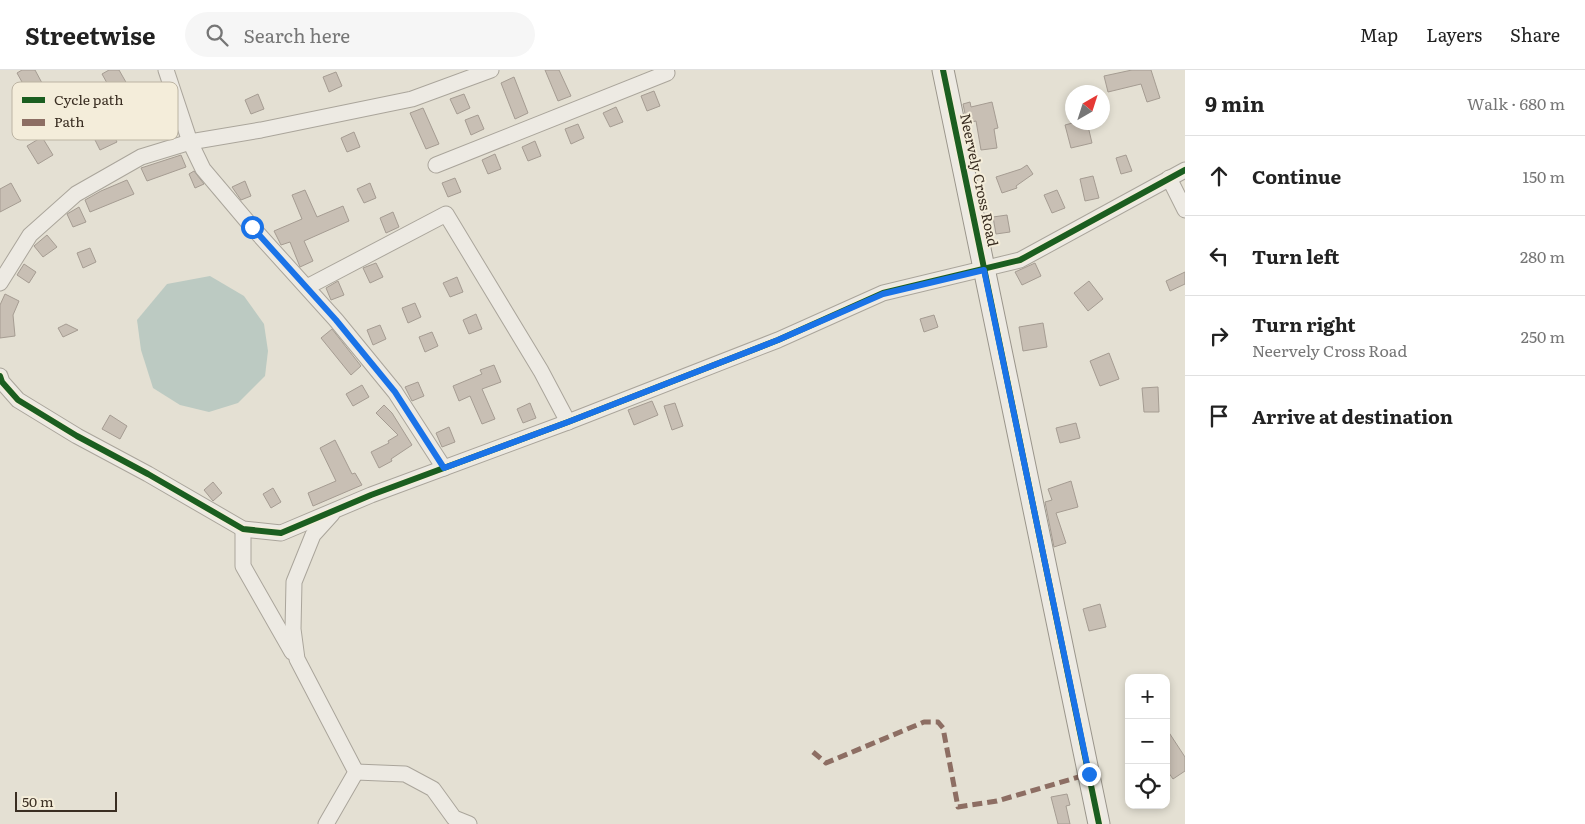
<!DOCTYPE html>
<html lang="en">
<head>
<meta charset="utf-8">
<style>
  :root { --surface:#fff; --page:#f6f6f6; --text:#222; --muted:#767676; --line:#e0e0e0 }
  body { margin:0; font-family:Literata,serif; background:var(--page); color:var(--text) }
  .controls { position:absolute; right:15px; bottom:15px; display:grid; overflow:hidden; border-radius:10px; box-shadow:0 2px 8px #0003 }
  .controls button { width:45px; height:45px; display:grid; place-items:center; padding:0; border:0; border-bottom:1px solid var(--line); background:var(--surface); color:var(--text); font:25px sans-serif }
  .compass { position:absolute; left:1065px; top:15px; width:45px; height:45px; border-radius:50%; background:var(--surface); box-shadow:0 2px 8px #0003; rotate:39deg }
  .scale { position:absolute; left:15px; bottom:12px; width:102px; box-sizing:border-box; padding-left:5px; border:2px solid #3a2e22; border-top:0; font-size:14px; line-height:18px; white-space:nowrap; color:#3a2e22; -webkit-text-stroke:4px #f4edda; paint-order:stroke }
  .stop { position:absolute; width:15px; height:15px; margin:-11px; border:4px solid #1a73e8; border-radius:50%; background:#fff }
  .stop.end { background:#1a73e8; border-color:#fff; box-shadow:0 1px 5px #0008 }
  .list { margin:0; padding:0; list-style:none }
  h2 { display:flex; justify-content:space-between; align-items:center; height:65px; margin:0; padding:0 20px; font-size:21px }
  h2 small { font-size:16px; font-weight:400; color:var(--muted) }
  .list li { display:grid; grid-template-columns:32px 1fr auto; gap:15px; align-items:center; box-sizing:border-box; height:80px; padding:0 20px; border-top:1px solid var(--line) }
  .list b { display:block; font-size:19px; white-space:nowrap }
  .list p { margin:0; font-size:16px; white-space:nowrap; color:var(--muted) }
  .list em { font-size:16px; font-style:normal; color:var(--muted) }
  .icon { flex:none; width:28px; height:28px; fill:none; stroke:currentColor; stroke-width:2; stroke-linecap:round; stroke-linejoin:round }
  .map { position:relative; flex:none; width:1185px; height:754px; overflow:hidden }
  header { display:flex; align-items:center; gap:30px; box-sizing:border-box; height:70px; padding:0 25px; background:var(--surface); border-bottom:1px solid var(--line) }
  header strong { font-size:24px }
  nav { display:flex; gap:28px; margin-inline-start:auto; font-size:18px }
  .search { width:350px; height:45px; background:var(--page); display:flex; align-items:center; gap:12px; box-sizing:border-box; padding:0 18px; border-radius:28px; color:var(--muted); font-size:19px }
  main { display:flex }
  aside { flex:1; background:var(--surface) }
  .map>svg:first-child { display:block }
</style>
</head>
<body>
<header>
<strong>Streetwise</strong>
<div class="search"><svg class="icon" aria-label="search" viewBox="0 0 24 24"><circle cx="10" cy="10" r="6"/><path d="M15 15l6 6"/></svg>Search here</div>
<nav><a>Map</a><a>Layers</a><a>Share</a></nav>
</header>
<main>
<div class="map">
<svg width="1185" height="754" viewBox="0 0 1185 754">
  <rect width="100%" height="100%" fill="#e4e0d3"/>
  <path fill="#bccac2" d="M210,206L244,226L264,254L268,281L265,306L238,333L209,342L180,335L153,318L141,280L137,250L167,214Z"/>
  <g fill="#c8bfb4" stroke="#a59c92">
    <path d="M22,0H35L42,13L27,21L17,3Z"/>
    <path d="M109,0H119L127,14L112,22L102,4Z"/>
    <path d="M545,0H559L571,26L558,31Z"/>
    <path d="M1132,0H1151L1160,28L1147,32L1141,14L1108,22L1104,6Z"/>
    <path d="M336,2L342,16L329,22L323,7Z"/>
    <path d="M514,7L528,43L515,49L501,13Z"/>
    <path d="M654,21L660,36L647,41L641,26Z"/>
    <path d="M258,24L264,39L251,44L245,30Z"/>
    <path d="M464,24L470,38L457,44L450,29Z"/>
    <path d="M97,32L117,72L100,80L80,40Z"/>
    <path d="M970,32L971,37L992,32L998,58L994,59L997,78L981,80L976,51L967,53L963,34Z"/>
    <path d="M616,37L623,52L610,57L603,43Z"/>
    <path d="M423,38L439,74L426,79L410,43Z"/>
    <path d="M478,45L484,59L471,65L465,50Z"/>
    <path d="M1076,52H1087L1092,73L1071,78L1065,55Z"/>
    <path d="M578,54L584,68L571,74L565,59Z"/>
    <path d="M354,62L360,77L347,82L341,68Z"/>
    <path d="M42,67L53,85L38,94L27,76Z"/>
    <path d="M535,71L541,86L528,91L522,77Z"/>
    <path d="M495,84L501,99L488,104L482,90Z"/>
    <path d="M181,85L186,97L147,111L141,98Z"/>
    <path d="M1126,85L1132,101L1121,104L1116,88Z"/>
    <path d="M1027,95L1033,104L1016,116L1017,118L1002,123L996,107L1021,99Z"/>
    <path d="M194,101L204,114L195,118L189,104Z"/>
    <path d="M1093,106L1099,128L1085,131L1080,109Z"/>
    <path d="M455,108L461,122L448,127L442,113Z"/>
    <path d="M127,110L134,124L90,142L85,130L101,121Z"/>
    <path d="M245,111L251,126L241,130L232,117Z"/>
    <path d="M11,113L21,131L0,142V119Z"/>
    <path d="M370,113L376,128L364,133L357,119Z"/>
    <path d="M305,120L317,147L343,136L349,151L304,171L313,191L300,197L290,172L281,175L274,161L302,149L292,125Z"/>
    <path d="M1057,120L1065,138L1052,143L1044,125Z"/>
    <path d="M79,137L86,152L73,157L67,144Z"/>
    <path d="M393,142L399,157L386,163L380,148Z"/>
    <path d="M1007,145L1010,162L996,164L993,147Z"/>
    <path d="M47,165L57,177L43,187L34,176Z"/>
    <path d="M90,178L96,192L83,198L77,183Z"/>
    <path d="M376,193L383,207L370,213L363,198Z"/>
    <path d="M1035,193L1041,206L1022,215L1015,202Z"/>
    <path d="M24,194L36,202L29,213L17,205Z"/>
    <path d="M1185,202V214L1170,221L1166,211Z"/>
    <path d="M457,207L463,222L450,227L443,213Z"/>
    <path d="M338,211L344,225L331,230L326,218Z"/>
    <path d="M1089,211L1103,229L1088,241L1074,223Z"/>
    <path d="M5,224L19,231L13,245L15,266L0,268V235Z"/>
    <path d="M415,233L421,247L408,253L402,238Z"/>
    <path d="M476,244L482,259L469,264L463,250Z"/>
    <path d="M934,245L938,257L924,262L920,249Z"/>
    <path d="M1043,253L1047,277L1023,281L1019,257Z"/>
    <path d="M66,254L78,260L63,267L58,258Z"/>
    <path d="M380,255L386,269L373,275L367,260Z"/>
    <path d="M332,259L361,296L351,305L321,268Z"/>
    <path d="M432,262L438,276L425,282L419,267Z"/>
    <path d="M1109,283L1119,309L1100,316L1090,291Z"/>
    <path d="M494,295L501,312L482,319L495,349L482,354L470,326L459,331L453,316L482,304L480,300Z"/>
    <path d="M418,312L424,326L412,331L405,317Z"/>
    <path d="M362,315L369,327L353,336L346,324Z"/>
    <path d="M1158,317L1159,342H1144L1142,318Z"/>
    <path d="M652,331L658,345L634,355L628,340Z"/>
    <path d="M530,333L536,348L523,353L517,339Z"/>
    <path d="M675,333L683,356L672,360L664,336Z"/>
    <path d="M384,335L392,343L412,375L391,389L392,391L379,398L371,382L389,373L388,371L398,365L376,343Z"/>
    <path d="M110,345L127,356L120,369L102,359Z"/>
    <path d="M1076,353L1080,368L1060,373L1056,358Z"/>
    <path d="M449,357L455,372L442,377L436,363Z"/>
    <path d="M335,370L352,404L355,403L362,415L313,436L308,423L336,411L320,378Z"/>
    <path d="M1071,411L1078,437L1056,443L1066,473L1054,477L1045,432L1052,430L1048,419Z"/>
    <path d="M213,412L222,423L213,431L204,420Z"/>
    <path d="M273,418L281,432L271,438L263,424Z"/>
    <path d="M1100,534L1106,557L1089,561L1083,539Z"/>
    <path d="M1166,658L1185,687V701L1173,709L1166,699Z"/>
    <path d="M1067,724L1070,735L1066,736L1070,754H1058L1051,727Z"/>
  </g>
  <g fill="none" stroke-linecap="round" stroke-linejoin="round">
    <g stroke="#aaa59b" stroke-width="17">
      <g id="street">
        <path d="M166,0L190,72L203,99L252,157L336,250L395,322L444,398"/>
        <path d="M436,95L667,3L666,0"/>
        <path d="M1169,108L1185,140"/>
        <path d="M0,213L30,165L76,124L141,87L190,72L261,60L412,29L491,0"/>
        <path d="M307,217L446,144L541,301L568,352"/>
        <path d="M0,306L2,312L18,330L77,366L148,404L243,459L281,463L371,425L568,352L778,270L883,223L1020,190L1185,100"/>
        <path d="M243,459V496L292,582"/>
        <path d="M356,702L405,704L433,719L454,748L469,754"/>
        <path d="M326,754L356,702L297,589L293,559L294,512L313,465L332,444"/>
      </g>
    </g>
    <g stroke="#9a958b" stroke-width="23">
      <path id="secondary" d="M943,0L1099,754"/>
    </g>
    <use href="#street" stroke="#edeae3" stroke-width="15"/>
    <use href="#secondary" stroke="#edeae3" stroke-width="21"/>
    <path stroke="#8d6e63" stroke-width="5" stroke-dasharray="10 5" stroke-linecap="butt" d="M813,682L826,693L924,652H938L943,658L958,737L997,731L1089,704"/>
    <g stroke="#f4edda" stroke-width="9">
      <g id="cycleway">
        <path d="M943,0L1099,754"/>
        <path d="M0,306L2,312L18,330L77,366L148,404L243,459L281,463L371,425L568,352L778,270L883,223L1020,190L1185,100"/>
      </g>
    </g>
    <use href="#cycleway" stroke="#1b5e20" stroke-width="6"/>
  </g>
  <g fill="none" stroke-linecap="round" stroke-linejoin="round">
    <path stroke="#1a73e8" stroke-width="6" d="M252,157L336,250L395,322L444,398L568,352L778,270L883,224L984,200L1089,704"/>
  </g>
  <g text-anchor="middle" stroke-width="4" stroke-linejoin="round" paint-order="stroke">
    <g font-size="14" fill="#3a2e22" stroke="#f4edda">
      <text transform="translate(979 110) rotate(78)" y="5">Neervely Cross Road</text>
    </g>
  </g>
  <rect x="12" y="12" width="166" height="58" rx="8" fill="#f4edda" stroke="#bcb4a3" stroke-width="1"/>
  <rect x="22" y="27" width="23" height="6" fill="#1b5e20"/>
  <rect x="22" y="49" width="23" height="7" fill="#8d6e63"/>
  <g font-size="14" fill="#3a2e22">
    <text x="54" y="35">Cycle path</text>
    <text x="54" y="57">Path</text>
  </g>
</svg>
<div class="controls">
<button>+</button>
<button>−</button>
<button><svg class="icon" aria-label="locate" viewBox="0 0 24 24"><circle cx="12" cy="12" r="6"/><path d="M12 2v4M12 18v4M2 12h4M18 12h4"/></svg></button>
</div>
<svg class="compass" viewBox="-18 -18 36 36"><path d="M0-13l5 13h-10z" fill="#e53935"/><path d="M0 13l5-13h-10z" fill="#767676"/></svg>
<div class="scale">50 m</div>
<div class="stop" style="left:252px;top:157px"></div>
<div class="stop end" style="left:1089px;top:704px"></div>
</div>
<aside>
<h2>9 min<small>Walk · 680 m</small></h2>
<ul class="list">
<li><svg class="icon" aria-label="ahead" viewBox="0 0 24 24"><path d="M12 20V5M6 11l6-6 6 6"/></svg><div><b>Continue</b></div><em>150 m</em></li>
<li><svg class="icon" aria-label="left" viewBox="0 0 24 24"><path d="M17 20v-9H6M10 6l-5 5 5 5"/></svg><div><b>Turn left</b></div><em>280 m</em></li>
<li><svg class="icon" aria-label="right" viewBox="0 0 24 24"><path d="M7 20v-9h11M14 6l5 5-5 5"/></svg><div><b>Turn right</b><p>Neervely Cross Road</p></div><em>250 m</em></li>
<li><svg class="icon" aria-label="arrive" viewBox="0 0 24 24"><path d="M6 21V4h12l-3 4 3 4H6"/></svg><div><b>Arrive at destination</b></div></li>
</ul>
</aside>
</main>
</body>
</html>
